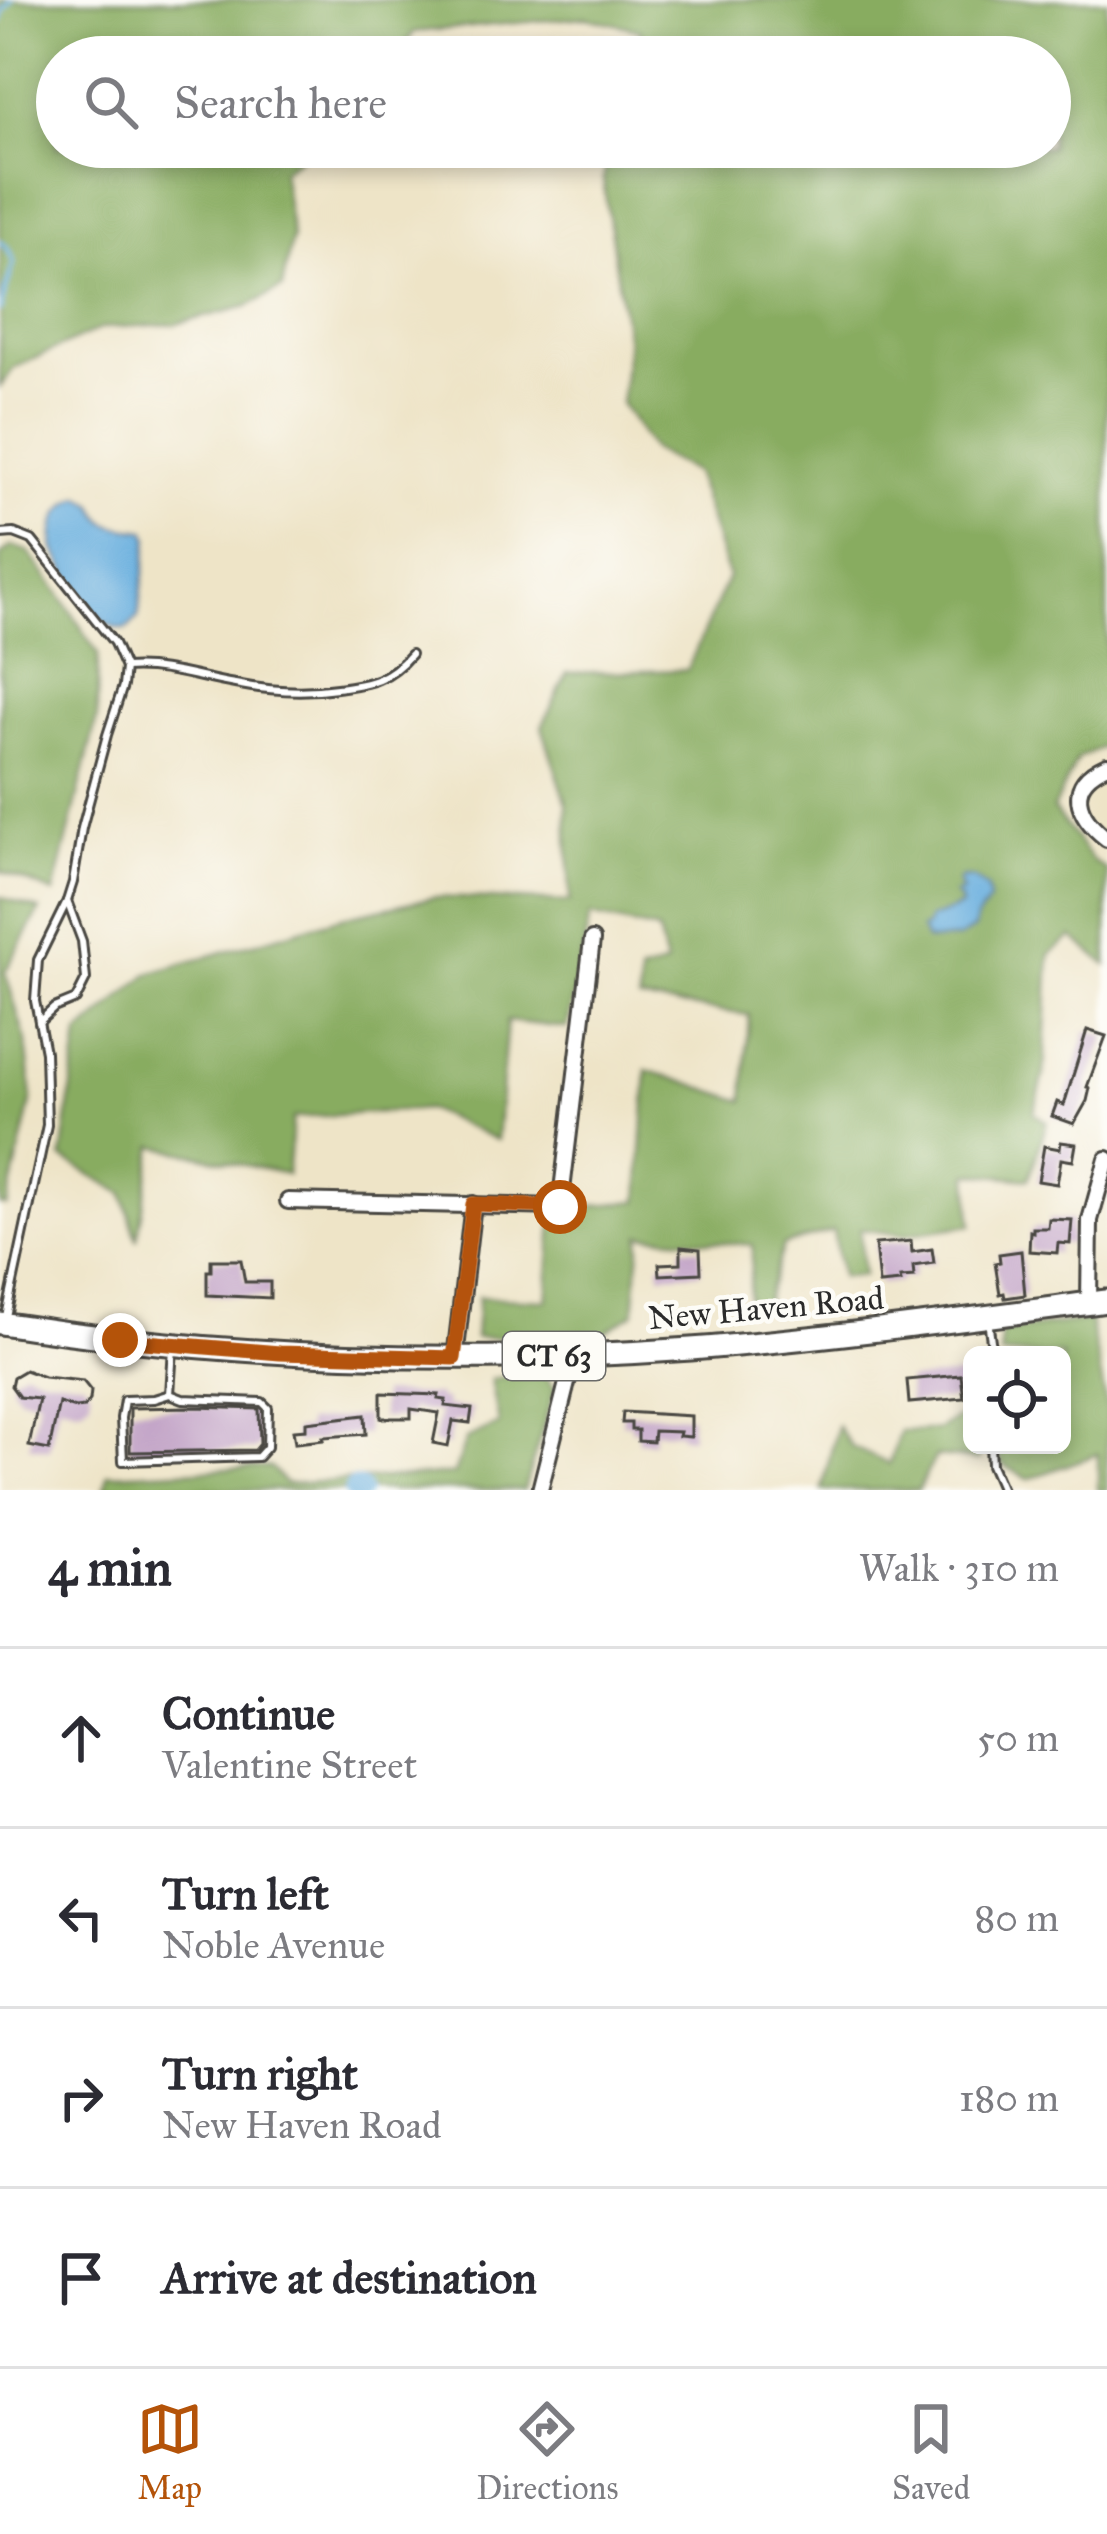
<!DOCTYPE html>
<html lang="en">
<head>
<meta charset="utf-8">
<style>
  :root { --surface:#fff; --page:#f2f2f3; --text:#2b2b33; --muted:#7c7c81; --line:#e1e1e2; --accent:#b45309 }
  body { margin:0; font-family:"IM FELL Great Primer",serif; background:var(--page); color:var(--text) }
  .controls { position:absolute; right:36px; bottom:36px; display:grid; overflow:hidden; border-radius:18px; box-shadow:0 6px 18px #0003 }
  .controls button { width:108px; height:108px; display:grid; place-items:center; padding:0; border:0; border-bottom:3px solid var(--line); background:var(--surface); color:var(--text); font:60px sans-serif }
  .stop { position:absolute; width:36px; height:36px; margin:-27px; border:9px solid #b45309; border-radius:50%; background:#fff }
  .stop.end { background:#b45309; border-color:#fff; box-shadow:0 3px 12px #0008 }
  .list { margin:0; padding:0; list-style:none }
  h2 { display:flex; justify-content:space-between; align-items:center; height:156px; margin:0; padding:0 48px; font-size:51px }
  h2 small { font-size:39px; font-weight:400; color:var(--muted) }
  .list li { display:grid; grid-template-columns:78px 1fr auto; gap:36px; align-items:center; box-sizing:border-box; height:180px; padding:0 48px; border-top:3px solid var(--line) }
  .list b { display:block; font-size:45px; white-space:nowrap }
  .list p { margin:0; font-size:39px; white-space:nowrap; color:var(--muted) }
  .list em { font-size:39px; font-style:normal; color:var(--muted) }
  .icon { flex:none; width:66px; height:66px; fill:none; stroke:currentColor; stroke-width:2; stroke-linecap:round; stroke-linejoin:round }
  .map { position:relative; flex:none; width:1107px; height:1490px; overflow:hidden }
  .search { position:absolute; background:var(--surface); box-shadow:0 6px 18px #0003; left:36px; right:36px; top:36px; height:132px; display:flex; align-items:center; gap:30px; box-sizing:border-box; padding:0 42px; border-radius:66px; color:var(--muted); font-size:45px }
  .sheet { height:876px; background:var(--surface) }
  nav { display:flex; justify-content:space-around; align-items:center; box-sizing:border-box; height:168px; border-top:3px solid var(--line); background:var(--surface); font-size:33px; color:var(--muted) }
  nav a { display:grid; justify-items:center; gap:6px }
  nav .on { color:var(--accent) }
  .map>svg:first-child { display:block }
</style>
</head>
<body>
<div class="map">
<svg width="1107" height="1490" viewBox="0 0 1107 1490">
  <rect width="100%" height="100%" fill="#fdfcf7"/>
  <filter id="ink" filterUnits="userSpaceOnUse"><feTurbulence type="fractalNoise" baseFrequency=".00833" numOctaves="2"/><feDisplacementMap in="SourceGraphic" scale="24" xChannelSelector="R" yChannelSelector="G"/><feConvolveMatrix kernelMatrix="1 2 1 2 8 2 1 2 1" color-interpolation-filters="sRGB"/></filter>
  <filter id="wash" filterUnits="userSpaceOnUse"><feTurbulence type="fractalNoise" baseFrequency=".004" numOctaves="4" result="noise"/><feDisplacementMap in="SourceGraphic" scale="48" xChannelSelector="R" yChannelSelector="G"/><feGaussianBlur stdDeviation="2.7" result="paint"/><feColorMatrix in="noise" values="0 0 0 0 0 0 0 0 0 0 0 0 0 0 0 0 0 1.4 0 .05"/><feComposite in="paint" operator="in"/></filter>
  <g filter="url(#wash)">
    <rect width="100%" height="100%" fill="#eee4c7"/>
    <g fill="#88ac60" stroke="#5a6c46" stroke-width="3">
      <path d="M0,0H1107V745L1078,758L1053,809L1092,860L1107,871V965L1072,937L1050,954L1044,1075L1034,1113L1047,1122L1029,1179L969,1173L972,1225L903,1235L860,1229L863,1276L841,1277L833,1231L783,1245L764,1306L747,1309L753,1245L641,1235L634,1313L599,1335L475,1338L478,1297L547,1300L553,1223L580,1207L639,1201L647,1070L744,1101L749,1015L639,1000L640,973L666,965L658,931L590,916L567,1028L507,1021L497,1140L427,1109L293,1118L287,1174L154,1146L137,1240L123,1193L62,1158L79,1035L148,974L342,917L435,897L570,902L567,804L542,727L567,673L687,670L728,577L695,473L652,450L621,403L627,342L603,179L611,147H1050V57H634L641,30L586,17L414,32L396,57H57V147H313L282,171L292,237L282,288L248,306L176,324L102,328L14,368L0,387Z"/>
      <path d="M12,546L28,551L58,591L98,654L97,718L54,893L0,871V556Z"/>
      <path d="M0,897L40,910L5,972L26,1041L32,1098L7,1206L0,1205Z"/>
      <path d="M1090,1320L1107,1409V1490H1098V1454L1028,1479L1001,1463L1000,1445H1062V1355H1001V1332Z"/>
      <path d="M541,1371L555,1388L524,1490H105L108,1474L271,1467L285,1484L454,1474L466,1439L499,1424L491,1379Z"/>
      <path d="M972,1410V1445H978L979,1460L936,1456L918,1490H822L837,1426L852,1447L889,1464L900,1431L937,1430Z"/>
    </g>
    <g fill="#68aede" stroke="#4a6c84" stroke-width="3">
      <path d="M80,497C101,505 92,508 103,519C112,529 134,529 146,531L149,539L138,617L127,629C91,630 71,577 55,550C50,529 58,505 80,497Z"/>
      <path d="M962,878L974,879L987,889L989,901L976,919L974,929L957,939C946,937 938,943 926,940L921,929L926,927L929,919L961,907L960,900L955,895L962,891L958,882Z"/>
    </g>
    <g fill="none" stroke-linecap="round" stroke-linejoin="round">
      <g stroke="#68aede" stroke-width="4.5">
        <path d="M0,24L3,11L12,0"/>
        <path d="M0,242L6,246L14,262L0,309"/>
      </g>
      <path stroke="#68aede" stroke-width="24" d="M356,1490H358"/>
    </g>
    <g id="blocks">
      <g fill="#c1a2c6">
        <path d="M1087,1030L1106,1036L1087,1087L1090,1088L1087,1101L1074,1124L1052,1116L1057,1102L1064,1105Z"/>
        <path d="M1061,1142L1076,1144L1073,1161L1061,1159L1057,1184L1038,1181L1044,1146L1060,1149Z"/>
        <path d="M1049,1219L1072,1220L1070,1244L1058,1243L1057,1253L1029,1251L1030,1231L1033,1232V1228H1048Z"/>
        <path d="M911,1241L912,1252L932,1249L934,1263L913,1266L914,1277L900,1278L901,1282L879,1284L875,1244Z"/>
        <path d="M681,1247L700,1249L701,1273L660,1275L659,1264L681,1263Z"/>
        <path d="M1021,1251L1025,1295L1005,1298L1004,1293L1000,1294L995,1263L1000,1262L999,1254Z"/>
        <path d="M211,1260H241L245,1282H270V1298L207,1295V1271H211Z"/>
        <path d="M25,1370L44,1377L83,1381L91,1391L90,1400L84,1407L75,1408L59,1403L49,1450L29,1446L39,1399L19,1397L11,1386L13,1377Z"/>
        <path d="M961,1375L964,1398L909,1403L907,1380Z"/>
        <path d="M381,1393L439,1395L438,1399L446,1400L445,1406L472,1409L470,1423L453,1421L448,1446L433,1443L439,1413L411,1409V1418H381Z"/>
        <path d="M195,1407L259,1409L260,1444L255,1450L130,1452V1408Z"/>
        <path d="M623,1412L691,1416V1437L679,1436L680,1432L654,1431L653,1442L638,1441V1430H631V1423H622Z"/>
        <path d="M365,1415L366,1434L323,1437L324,1440L295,1443L293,1430L306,1429V1422Z"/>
      </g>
    </g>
  </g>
  <g filter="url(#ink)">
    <use href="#blocks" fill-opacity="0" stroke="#484742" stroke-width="3"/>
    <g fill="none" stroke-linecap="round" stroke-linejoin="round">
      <g stroke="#484742" stroke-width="12">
        <g id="service">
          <path d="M0,534L14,533L32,540L114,643L125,668L123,686L107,735L82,828L73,882L67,901L38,960L35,1001L45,1052L47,1125L5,1321"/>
          <path d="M125,668C164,665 198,678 235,684C270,691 303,693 337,688C370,684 389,680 411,654"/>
          <path d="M39,1022L54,1008L76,999L86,979L82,941L67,901"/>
          <path d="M988,1320L993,1355"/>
          <path d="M170,1394L183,1399L262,1402L268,1408L267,1447L258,1457L123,1461L121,1418L124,1400L154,1399Z"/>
          <path d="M170,1394L173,1348"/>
          <path d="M990,1445L991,1465L1002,1490"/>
        </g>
      </g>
      <g stroke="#484742" stroke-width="20">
        <g id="minor">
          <path d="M1107,765C1064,784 1076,815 1107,839"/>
          <path d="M288,1201L560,1207L592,940"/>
          <path d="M1089,1303L1090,1220L1107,1159"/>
          <path d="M455,1358L473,1204"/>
          <path d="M540,1490L574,1355"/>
        </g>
      </g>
      <g stroke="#484742" stroke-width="27">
        <path id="primary" d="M0,1323C228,1359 460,1365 691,1349C830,1338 968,1319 1107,1301"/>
      </g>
      <use href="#service" stroke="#fff" stroke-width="6"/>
      <use href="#minor" stroke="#fff" stroke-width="14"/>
      <use href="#primary" stroke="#fff" stroke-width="21"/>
    </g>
  </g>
  <g fill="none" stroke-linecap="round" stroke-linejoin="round" filter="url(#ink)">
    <path stroke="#b45309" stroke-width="15" d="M120,1340L280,1353L454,1358L473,1204L560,1207"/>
  </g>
  <g text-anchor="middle" stroke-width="9" stroke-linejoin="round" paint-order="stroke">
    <rect fill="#fdfcf7" stroke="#6a6a68" stroke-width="3" x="503" y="1332" width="102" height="48" rx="9"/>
    <g font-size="30" font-weight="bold" fill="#2b2b2b">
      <text x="554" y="1366">CT 63</text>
    </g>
    <g font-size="33" fill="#2b2b2b" stroke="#fdfcf7">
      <text transform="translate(766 1307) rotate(-5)" y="12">New Haven Road</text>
    </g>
  </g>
</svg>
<div class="controls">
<button><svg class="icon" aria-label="locate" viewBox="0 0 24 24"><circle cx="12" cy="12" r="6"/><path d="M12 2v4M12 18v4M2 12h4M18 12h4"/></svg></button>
</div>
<div class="stop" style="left:560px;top:1207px"></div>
<div class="stop end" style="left:120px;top:1340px"></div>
<div class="search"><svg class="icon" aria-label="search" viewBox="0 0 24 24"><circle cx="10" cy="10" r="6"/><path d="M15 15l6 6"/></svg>Search here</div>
</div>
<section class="sheet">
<h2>4 min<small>Walk · 310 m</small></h2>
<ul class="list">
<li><svg class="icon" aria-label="ahead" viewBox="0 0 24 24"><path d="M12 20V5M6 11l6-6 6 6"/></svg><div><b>Continue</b><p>Valentine Street</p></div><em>50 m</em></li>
<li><svg class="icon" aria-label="left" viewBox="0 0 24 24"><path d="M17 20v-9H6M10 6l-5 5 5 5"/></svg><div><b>Turn left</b><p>Noble Avenue</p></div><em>80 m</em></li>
<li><svg class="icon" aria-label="right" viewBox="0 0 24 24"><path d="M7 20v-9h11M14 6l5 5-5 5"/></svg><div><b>Turn right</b><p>New Haven Road</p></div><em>180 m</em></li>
<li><svg class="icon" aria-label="arrive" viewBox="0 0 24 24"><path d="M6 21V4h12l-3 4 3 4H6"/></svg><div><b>Arrive at destination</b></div></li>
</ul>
</section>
<nav>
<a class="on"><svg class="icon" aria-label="map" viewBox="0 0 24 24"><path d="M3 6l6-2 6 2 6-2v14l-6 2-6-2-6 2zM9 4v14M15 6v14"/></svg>Map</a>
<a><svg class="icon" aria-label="directions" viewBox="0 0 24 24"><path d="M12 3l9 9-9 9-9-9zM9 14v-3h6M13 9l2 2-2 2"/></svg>Directions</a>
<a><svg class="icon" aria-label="saved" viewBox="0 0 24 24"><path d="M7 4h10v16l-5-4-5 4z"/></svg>Saved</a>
</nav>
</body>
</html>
